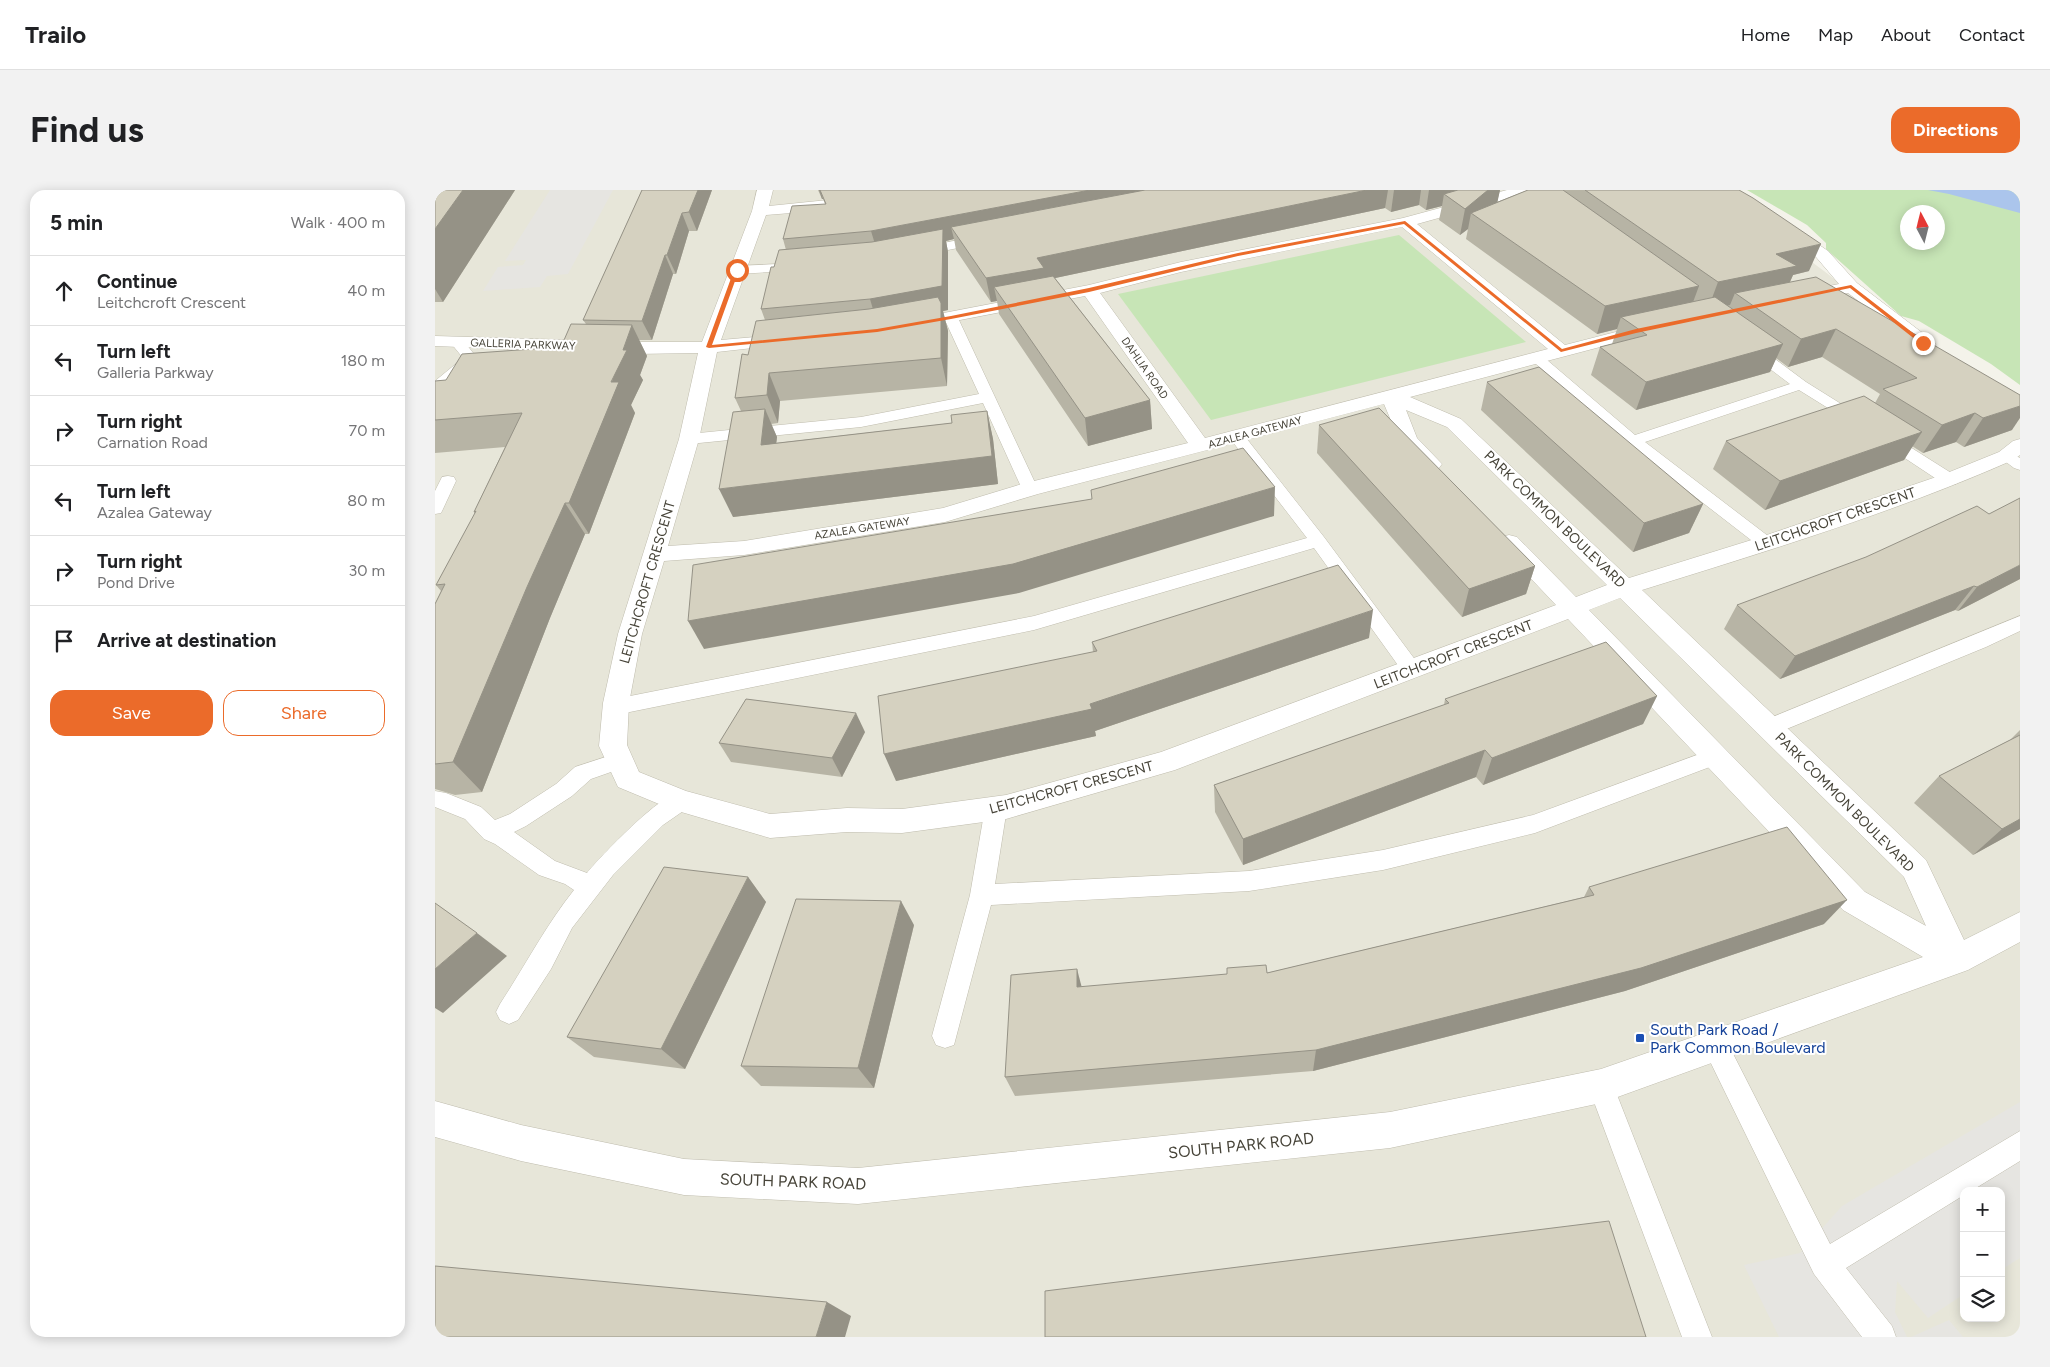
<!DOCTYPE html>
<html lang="en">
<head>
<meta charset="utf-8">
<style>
  :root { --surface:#fff; --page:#f2f2f2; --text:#202124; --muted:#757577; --line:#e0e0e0; --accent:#eb6b2a }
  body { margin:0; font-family:Figtree,sans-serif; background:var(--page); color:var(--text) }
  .controls { position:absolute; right:15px; bottom:15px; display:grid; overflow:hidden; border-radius:10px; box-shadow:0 2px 12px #0003 }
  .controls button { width:45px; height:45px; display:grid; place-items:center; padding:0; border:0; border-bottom:1px solid var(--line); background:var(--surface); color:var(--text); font:25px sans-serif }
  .compass { position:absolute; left:1465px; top:15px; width:45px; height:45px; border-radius:50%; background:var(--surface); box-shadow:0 2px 12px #0003; rotate:353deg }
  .stop { position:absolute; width:15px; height:15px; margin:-11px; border:4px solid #eb6b2a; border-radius:50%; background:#fff }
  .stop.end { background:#eb6b2a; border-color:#fff; box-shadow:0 1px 5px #0008 }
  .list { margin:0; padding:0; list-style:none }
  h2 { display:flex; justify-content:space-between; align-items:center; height:65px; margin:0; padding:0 20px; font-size:21px }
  h2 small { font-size:16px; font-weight:400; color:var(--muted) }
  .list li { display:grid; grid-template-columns:32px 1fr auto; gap:15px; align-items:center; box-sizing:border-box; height:70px; padding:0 20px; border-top:1px solid var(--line) }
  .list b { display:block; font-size:19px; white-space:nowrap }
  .list p { margin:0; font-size:16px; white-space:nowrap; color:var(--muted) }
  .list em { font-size:16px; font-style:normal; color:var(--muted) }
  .actions { display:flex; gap:10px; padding:15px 20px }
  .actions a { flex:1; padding:11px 0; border:1px solid var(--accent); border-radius:15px; text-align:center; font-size:18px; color:var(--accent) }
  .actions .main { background:var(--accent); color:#fff }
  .icon { flex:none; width:28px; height:28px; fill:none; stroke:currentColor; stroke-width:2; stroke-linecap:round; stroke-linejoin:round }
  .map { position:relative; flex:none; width:1585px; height:1147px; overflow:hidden; border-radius:15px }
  header { display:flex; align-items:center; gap:30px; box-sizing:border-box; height:70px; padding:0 25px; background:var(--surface); border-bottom:1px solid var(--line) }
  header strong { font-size:24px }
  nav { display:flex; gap:28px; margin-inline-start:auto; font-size:18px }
  .intro { display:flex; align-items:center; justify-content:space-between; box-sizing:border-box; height:120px; padding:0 30px }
  h1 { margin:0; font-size:35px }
  .button { padding:12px 22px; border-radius:15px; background:var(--accent); color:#fff; font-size:18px; font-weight:700 }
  main { display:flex; gap:30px; padding:0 30px }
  aside { flex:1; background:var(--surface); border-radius:15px; box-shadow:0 2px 12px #0003 }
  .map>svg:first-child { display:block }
</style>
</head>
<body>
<header>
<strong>Trailo</strong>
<nav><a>Home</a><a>Map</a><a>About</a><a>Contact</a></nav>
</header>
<div class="intro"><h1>Find us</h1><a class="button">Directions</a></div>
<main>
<aside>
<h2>5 min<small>Walk · 400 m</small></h2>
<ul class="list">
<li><svg class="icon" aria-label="ahead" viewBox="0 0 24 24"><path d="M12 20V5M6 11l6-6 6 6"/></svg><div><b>Continue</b><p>Leitchcroft Crescent</p></div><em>40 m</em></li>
<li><svg class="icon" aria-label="left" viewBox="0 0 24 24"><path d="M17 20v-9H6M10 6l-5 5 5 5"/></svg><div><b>Turn left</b><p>Galleria Parkway</p></div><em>180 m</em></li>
<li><svg class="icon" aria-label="right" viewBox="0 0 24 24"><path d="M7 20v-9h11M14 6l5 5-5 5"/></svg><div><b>Turn right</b><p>Carnation Road</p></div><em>70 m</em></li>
<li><svg class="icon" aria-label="left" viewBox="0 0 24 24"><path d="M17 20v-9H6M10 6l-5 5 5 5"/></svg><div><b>Turn left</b><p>Azalea Gateway</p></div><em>80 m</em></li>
<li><svg class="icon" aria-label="right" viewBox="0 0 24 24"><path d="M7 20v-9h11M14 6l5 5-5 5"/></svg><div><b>Turn right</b><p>Pond Drive</p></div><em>30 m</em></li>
<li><svg class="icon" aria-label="arrive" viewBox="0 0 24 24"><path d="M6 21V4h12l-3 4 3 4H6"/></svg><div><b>Arrive at destination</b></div></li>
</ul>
<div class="actions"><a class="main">Save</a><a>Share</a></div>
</aside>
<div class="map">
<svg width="1585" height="1147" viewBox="0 0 1585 1147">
  <rect width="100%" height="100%" fill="#f4f3ea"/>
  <path fill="#e7e6d9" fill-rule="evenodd" d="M0,0H1279L1389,81L1537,197L1585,211V1147H0ZM1529,1001H1566V1128H1529Z"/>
  <g fill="#c7e5b6" fill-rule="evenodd">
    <path d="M1312,0H1585V195L1556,174L1484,131L1466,126L1391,59V53L1372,35ZM1472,22H1502V52H1472Z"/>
    <path d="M964,45L1091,152L776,230L683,104Z"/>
  </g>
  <g fill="#e6e5e1">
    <path d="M115,0H178L133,84L112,86L105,97L48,101L63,77L88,75L91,70L70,71Z"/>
    <path d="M1585,912V1068L1566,1080V1001H1529V1104L1493,1128L1462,1091L1460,1122L1472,1147H1344L1309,1075L1365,1063L1407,1016Z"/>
    <path d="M1514,1130L1528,1147H1476Z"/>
  </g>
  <path fill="#abc5ec" d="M1493,0H1585V23L1514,4Z"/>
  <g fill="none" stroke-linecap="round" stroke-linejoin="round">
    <g stroke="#bfbcad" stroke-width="1">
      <g id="service">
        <path d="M549,45L555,49L553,52L483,66L477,62L483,58Z"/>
        <path d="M364,73L369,74L370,77L369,80L302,84L296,80L302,76Z"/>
        <path d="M516,124L523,128L603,299L601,303L595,304L589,303L587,299L548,213L426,237L254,254L248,252L246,249L248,246L254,244L426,227L544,204L509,128Z"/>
        <path d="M22,148L27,149L43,169L5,202L0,203V191L28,168L15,152L17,149Z"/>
        <path d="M1315,153L1320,154L1371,192L1427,227L1430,230L1427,233H1417L1364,200L1210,252L1337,349L1340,353L1337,357L1331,359L1325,357L1192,254L1093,167L1095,164H1105L1200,245L1355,194L1310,160L1308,157L1310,154Z"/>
        <path d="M802,242L808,244L889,347L984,475L987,480L984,485L977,487L970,485L879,358L599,440L180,525L173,522L170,517L173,512L180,509L599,426L872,348L794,247L796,244Z"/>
        <path d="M1450,243L1456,245L1521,286L1523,290L1521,294H1509L1444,251L1442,248L1444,245Z"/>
        <path d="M1571,261L1585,268V280L1579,278L1563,266L1565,263Z"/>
        <path d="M13,286L19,287L21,291L8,319L6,323L0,324V301L7,287Z"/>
        <path d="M1585,426V441L1551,457L1342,543L1335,545L1328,543L1325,537L1328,531Z"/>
        <path d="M1281,558L1288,560L1292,566L1288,572L1100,643L948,680L814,701L556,715L519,855L510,858L501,855L497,846L535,705L550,618L553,612L561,609L569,612L572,618L560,694L814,681L948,660L1098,625Z"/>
        <path d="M186,562L193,564L197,570L193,576L156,589L137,606L91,636L79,642L120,671L152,683C165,667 227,602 246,602C249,602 251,604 254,605L257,611L254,617L228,635L178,685L137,738L116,779L83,830L74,834L65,830L61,822L65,814C90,776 111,735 139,700L130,694L104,685L60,654L49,649L30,629L0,617V601L11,603L46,617L60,630L75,624L121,594L140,577Z"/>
        <path d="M1280,842L1289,846L1395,1054L1585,941V971L1536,1001H1529V1005L1411,1078L1457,1136L1461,1147H1427L1379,1084L1267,855L1271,846Z"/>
        <path d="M1166,883L1175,887L1277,1147H1247L1153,896L1157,887Z"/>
      </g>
    </g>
    <g stroke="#bfbcad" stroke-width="1">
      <g id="minor">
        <path d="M322,0H338L334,16L393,10L398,12L401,15L398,18L393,20L331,25L286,150L353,144L359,145L362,149L359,153L353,154L282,162L264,249L233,356L309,351L508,318L587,294L753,253L650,106L473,140L467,139L464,135L467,131L654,95L746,72L968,28L1072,0H1096L1094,3L982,34L1130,155L1216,133L1222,134L1225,138L1222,142L975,207L1026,229L1194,388L1323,348L1507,285L1564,262L1578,251L1585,249V265L1578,270C1458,323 1332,361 1207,400L1491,670L1529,750L1585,722V752L1533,780L1166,913L955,958L423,1014L249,1005L86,971L0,947V911L86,935L249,969L423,978L955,922L1166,879L1488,767L1408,720L1133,429L740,580L571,629L467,643L412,642L335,648L236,619L183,597L164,556L168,513L183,444L244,249L263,163L198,164L0,156V146L198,152H267L317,21ZM967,37L1113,159L770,248L665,103L746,82ZM949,214L966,254L990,278L997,280L1004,278L1007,274L982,248L971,220L1012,237L1172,395L1141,407L1082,347L1074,345L1066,347L1063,352L1066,357L1121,415L726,562L571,605L467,619L412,618L335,624L251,601L204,582L192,555L194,513L207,444L229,371L309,365L510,332L603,304ZM1185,408L1469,687L1491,736L1430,702L1154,420Z"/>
        <path d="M1352,35L1358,37L1393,61L1422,93L1498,151L1501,155L1498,159L1492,161L1486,159L1413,103L1366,112L1360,111L1357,107L1360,103L1404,94L1381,67L1346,43L1344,40L1346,37Z"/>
      </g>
    </g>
    <use href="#service" fill="#fff" fill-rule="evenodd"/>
    <use href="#minor" fill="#fff" fill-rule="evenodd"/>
  </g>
  <g fill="#b7b4a5">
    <path d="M0,0H80L8,112H0Z"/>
    <path d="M207,0H277L262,41H254L241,84H238L217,150H204L212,166L205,185L208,190L196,215L200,223L154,344H150L115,428L47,602L20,605L0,599V414L6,401L1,395L40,324L39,322L70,257L0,263V191L11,190L126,157L151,134L148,130Z"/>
    <path d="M383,0H1065L1062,12L1093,0H1304L1374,81L1358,85L1355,92L1577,240L1529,257L1521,252L1488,263L1477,256L1469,270L1330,320L1278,279L1291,251L1440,213L1445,204L1387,167L1353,177L1341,168L1335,182L1201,220L1156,185L1165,157L1177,154L1182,139L1162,144L1031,49L1033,39L1025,45L1004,30L1007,16L991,20L984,15L956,22L950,18L620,88L715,210L717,239L653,256L564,124L562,111L556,112L521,60L519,49L511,51L513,62V120L508,121L513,141L512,196L345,211L343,233L336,234L342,247L341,253L517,233L552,221L558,249L563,294L298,327L306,221L300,208L313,165L330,130L326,119L339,77L351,60L348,49L390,14L388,9H387Z"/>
    <path d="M1052,192L1268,314L1254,343L1198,362L1046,220Z"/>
    <path d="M884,235L1100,376L1091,404L1027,427L882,263Z"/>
    <path d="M1585,389L1523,421L1520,420L1345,489L1289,439L1302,415Z"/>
    <path d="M934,448L660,541L661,546L461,591L658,462L657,452Z"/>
    <path d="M1222,506L1208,534L1048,595L1041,587L808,675L780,622L779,595L1009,515L1010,509Z"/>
    <path d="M1585,540V639L1538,665L1479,613L1504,586L1575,550Z"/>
    <path d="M430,542L407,587L296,572L284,553Z"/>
    <path d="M313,687L331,712L250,879L159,867L132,847Z"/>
    <path d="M1154,697L1389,734L1190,801L878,881L580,906L570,887L832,783L1149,707Z"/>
    <path d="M479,735L439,898L326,896L306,876Z"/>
  </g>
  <g fill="#959286">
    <path d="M28,0H80L8,112L0,99V39Z"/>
    <path d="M263,0H277L262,41L254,22Z"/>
    <path d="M384,0H385L388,9H387Z"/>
    <path d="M655,0H771L516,37L519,49L511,51L513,62V120L508,121L513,141L512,196L506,168L442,133L435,109L443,64L436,41Z"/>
    <path d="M932,0H953L950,18L611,90L559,97L562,111L556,112L551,88L602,68Z"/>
    <path d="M959,0H986L984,15L956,22Z"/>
    <path d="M994,0H1065L1062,14L1036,23L1033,39L1025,45L1030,19L1009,4L1007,16L991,20Z"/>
    <path d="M247,23L254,41L241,84L232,65Z"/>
    <path d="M1386,54L1374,81L1358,85L1350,103H1300L1295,115L1273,119L1283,92L1341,64Z"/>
    <path d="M230,65L238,84L217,150L207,131Z"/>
    <path d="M1264,96L1254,123L1186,127L1182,139L1162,144L1170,116Z"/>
    <path d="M197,135L212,166L205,185L208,190L196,215L200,223L154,344L134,313Z"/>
    <path d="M1401,139L1387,167L1353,177L1366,149Z"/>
    <path d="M1348,154L1335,182L1201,220L1211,192Z"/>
    <path d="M334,183L345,211L343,233L332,205Z"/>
    <path d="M715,210L717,239L653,256L650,228Z"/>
    <path d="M1585,216V228L1577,240L1529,257L1548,228Z"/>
    <path d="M330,219L342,247L338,283L326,255Z"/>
    <path d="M552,221L558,249L563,294L298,327L284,299L557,266Z"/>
    <path d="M1540,223L1521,252L1488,263L1507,235Z"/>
    <path d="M1487,242L1469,270L1330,320L1345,291Z"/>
    <path d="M840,297L839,326L584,403L269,459L253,431Z"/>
    <path d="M130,313L150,344L115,428L47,602L18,572L92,397Z"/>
    <path d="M1268,314L1254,343L1198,362L1209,333Z"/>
    <path d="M1585,375V389L1523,421L1542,397Z"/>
    <path d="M1100,376L1091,404L1027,427L1034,399Z"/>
    <path d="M1539,396L1520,420L1345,489L1360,466Z"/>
    <path d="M938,420L934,448L660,541L661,546L461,591L449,564L655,514Z"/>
    <path d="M1222,506L1208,534L1048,595L1057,568Z"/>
    <path d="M421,523L430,542L407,587L397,568Z"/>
    <path d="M1050,560L1041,587L808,675V649Z"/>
    <path d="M1585,629V639L1538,665L1567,639Z"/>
    <path d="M313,687L331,712L250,879L226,859Z"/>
    <path d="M1412,710L1389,734L1190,801L878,881L881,860Z"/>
    <path d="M466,711L479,735L439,898L423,878Z"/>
    <path d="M42,743L72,766L8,823L0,818V779Z"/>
    <path d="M642,779L648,802L642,797Z"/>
    <path d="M392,1112L416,1126L410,1147H381Z"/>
  </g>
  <g fill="#d5d1c0" stroke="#959286">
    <path d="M0,0H28L0,39Z"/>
    <path d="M207,0H263L254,22L247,23L232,65H230L207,131L148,130Z"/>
    <path d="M385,0H655L436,41L348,49L357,16L391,14Z"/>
    <path d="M710,0H932L602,68L609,78L551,88L516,37Z"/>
    <path d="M1023,0H1053L1030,19L1009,4Z"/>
    <path d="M1093,0H1128L1264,96L1170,116L1036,23Z"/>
    <path d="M1150,0H1304L1318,8L1386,54L1341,64L1362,76L1283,92Z"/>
    <path d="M508,39L507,96L435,109L326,119L336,77H339L344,60L437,52Z"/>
    <path d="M618,86L715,210L650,228L559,97Z"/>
    <path d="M1381,87L1585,205V216L1548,228L1540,223L1507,235L1448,199L1482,188L1401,139L1366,149L1300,103Z"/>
    <path d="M503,107L506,113V168L334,183L332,205L300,208L307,164L313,165L321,131L434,119Z"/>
    <path d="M1280,107L1348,154L1211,192L1165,157L1212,145L1186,127Z"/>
    <path d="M136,134L197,135L188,160H192L176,192H184L134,313H130L92,397L18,572L0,574V414L10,394L1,395L41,321L39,322L87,223L0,230V191L11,190L27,164L126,157Z"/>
    <path d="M1104,177L1268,314L1209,333L1052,192Z"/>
    <path d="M1429,206L1487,242L1345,291L1291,251Z"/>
    <path d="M944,218L1100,376L1034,399L884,235Z"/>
    <path d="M330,219L326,255L517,233L516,225L552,221L557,266L284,299L298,222Z"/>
    <path d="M808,258L840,297L578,374L253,431L258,375L657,309L656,300Z"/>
    <path d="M1585,308V375L1542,397L1539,396L1360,466L1302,415L1431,367L1542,316L1554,324Z"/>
    <path d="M903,375L938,420L655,514L657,519L449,564L443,506L662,461L657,452Z"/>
    <path d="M1171,452L1222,506L1057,568L1050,560L808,649L779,595L1014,513L1010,509Z"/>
    <path d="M311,509L421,523L397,568L284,553Z"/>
    <path d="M1585,545V629L1567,639L1504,586Z"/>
    <path d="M1352,637L1412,710L1206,778L881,860L570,887L576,785L642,779V797L792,784V778L831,775L832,783L1159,705L1154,697Z"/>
    <path d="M229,677L313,687L226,859L132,847Z"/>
    <path d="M361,709L466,711L423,878L306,876Z"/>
    <path d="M0,713L42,743L0,779Z"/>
    <path d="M1174,1031L1211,1147H610V1101Z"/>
    <path d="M0,1076L392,1112L381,1147H0Z"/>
  </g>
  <path fill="#eb6b2a" d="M970,31L1127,159L1201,139L1416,95L1491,153L1486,154L1415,98L1201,143L1126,162L969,34L803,66L654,102L516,129L442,142L274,158L271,157L299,80L302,78L304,80L277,155L442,139L516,126L654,98L803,63Z"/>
  <rect fill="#1a4fb4" stroke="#fff" stroke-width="2" x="1200" y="843" width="10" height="10" rx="2.5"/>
  <g text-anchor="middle" stroke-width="4" stroke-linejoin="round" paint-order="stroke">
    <g font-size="11" fill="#474439" stroke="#fff">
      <text transform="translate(88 154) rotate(2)" y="4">GALLERIA PARKWAY</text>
      <text transform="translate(710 178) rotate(55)" y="4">DAHLIA ROAD</text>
      <text transform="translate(820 242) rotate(-15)" y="4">AZALEA GATEWAY</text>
      <text transform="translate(427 338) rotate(-9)" y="4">AZALEA GATEWAY</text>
    </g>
    <g font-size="14" fill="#474439" stroke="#fff">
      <text transform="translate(1120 329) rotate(44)" y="5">PARK COMMON BOULEVARD</text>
      <text transform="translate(1400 329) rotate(-19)" y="5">LEITCHCROFT CRESCENT</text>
      <text transform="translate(212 392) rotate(-74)" y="5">LEITCHCROFT CRESCENT</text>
      <text transform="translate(1018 464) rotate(-21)" y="5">LEITCHCROFT CRESCENT</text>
      <text transform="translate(636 597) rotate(-15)" y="5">LEITCHCROFT CRESCENT</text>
      <text transform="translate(1410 612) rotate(45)" y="5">PARK COMMON BOULEVARD</text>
    </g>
    <g font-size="16" fill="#164399" stroke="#fff" text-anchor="start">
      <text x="1215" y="845">South Park Road /<tspan x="1215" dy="18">Park Common Boulevard</tspan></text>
    </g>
    <g font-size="16" fill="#474439" stroke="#fff">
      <text transform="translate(806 955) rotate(-6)" y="6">SOUTH PARK ROAD</text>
      <text transform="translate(358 991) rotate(2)" y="6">SOUTH PARK ROAD</text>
    </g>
  </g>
</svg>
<div class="controls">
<button>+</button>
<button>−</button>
<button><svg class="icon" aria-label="layers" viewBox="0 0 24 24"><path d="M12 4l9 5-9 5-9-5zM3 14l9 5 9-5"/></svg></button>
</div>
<svg class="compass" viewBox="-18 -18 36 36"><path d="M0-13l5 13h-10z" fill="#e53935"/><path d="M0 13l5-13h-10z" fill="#757577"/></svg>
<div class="stop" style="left:302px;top:80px"></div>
<div class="stop end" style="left:1488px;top:153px"></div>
</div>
</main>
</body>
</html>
